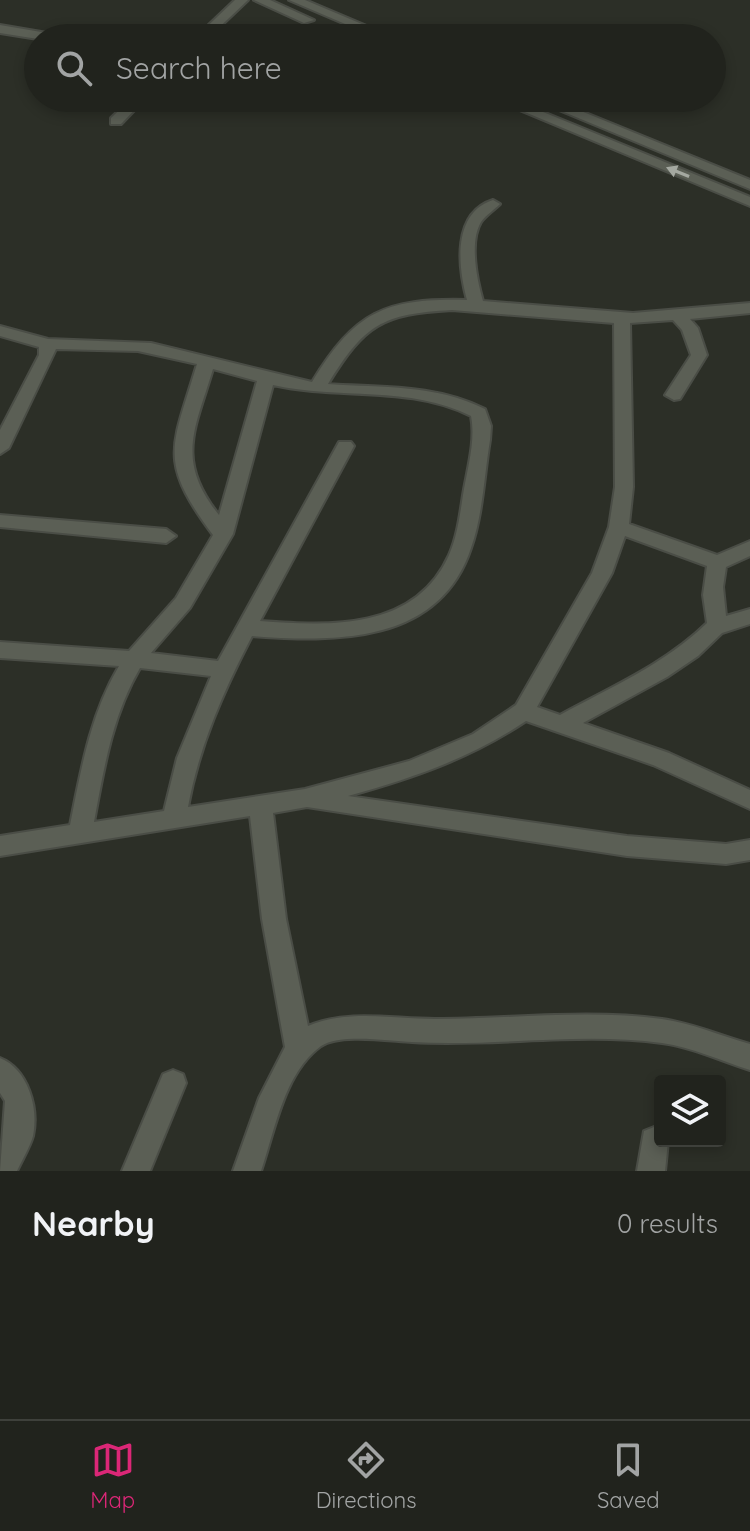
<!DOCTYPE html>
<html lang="en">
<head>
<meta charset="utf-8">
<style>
  :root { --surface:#21231d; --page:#2d2f2a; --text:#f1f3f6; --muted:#a2a4a4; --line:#3e403b; --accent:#db2777 }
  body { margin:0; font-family:Quicksand,sans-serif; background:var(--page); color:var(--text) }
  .controls { position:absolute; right:24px; bottom:24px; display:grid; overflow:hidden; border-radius:8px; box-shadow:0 4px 12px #0003 }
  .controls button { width:72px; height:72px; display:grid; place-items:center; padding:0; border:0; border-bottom:2px solid var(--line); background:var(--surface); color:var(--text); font:40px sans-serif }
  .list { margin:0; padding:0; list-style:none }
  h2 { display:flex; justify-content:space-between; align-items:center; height:104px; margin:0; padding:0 32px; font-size:34px }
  h2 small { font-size:26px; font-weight:400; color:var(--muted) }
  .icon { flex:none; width:44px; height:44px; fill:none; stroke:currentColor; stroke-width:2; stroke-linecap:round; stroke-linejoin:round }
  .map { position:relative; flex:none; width:750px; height:1171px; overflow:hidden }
  .search { position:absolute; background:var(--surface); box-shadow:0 4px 12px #0003; left:24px; right:24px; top:24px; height:88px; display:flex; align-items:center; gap:20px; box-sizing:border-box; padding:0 28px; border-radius:44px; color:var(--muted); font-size:30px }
  .sheet { height:248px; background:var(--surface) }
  nav { display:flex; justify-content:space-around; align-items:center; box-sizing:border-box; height:112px; border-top:2px solid var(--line); background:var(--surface); font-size:22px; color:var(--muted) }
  nav a { display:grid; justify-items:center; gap:4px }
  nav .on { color:var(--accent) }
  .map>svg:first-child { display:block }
</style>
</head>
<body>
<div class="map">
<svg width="750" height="1171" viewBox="0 0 750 1171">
  <rect width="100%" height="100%" fill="#2c2f27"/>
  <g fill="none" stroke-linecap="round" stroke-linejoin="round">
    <g stroke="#4a4d46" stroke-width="4">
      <g id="street">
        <path d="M235,0H248L208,38H195Z"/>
        <path d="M0,25L53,34L59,38L38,39L0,33Z"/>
        <path d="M132,98H146L121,124H111V118Z"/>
        <path d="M493,200L500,204C494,210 486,215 481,222C469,242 477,280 483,301L633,313L750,303V313L690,319L698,328L707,355L680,399L674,400L665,395L691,355L682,330L673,320L630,323L633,487L629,524L717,555L750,541V556L726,567L723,587L726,616L750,609V624L722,633L698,656L667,677L583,723L669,753L750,790V809L653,765L526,721C471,758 413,778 348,796L627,836L726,844L750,840V860L726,864L627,856L307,807L273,813L286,919L308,1026C349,1009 392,1019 435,1019C510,1019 586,1009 662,1019C692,1023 721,1036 750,1044V1070C721,1061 692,1047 662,1043C579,1032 495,1047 412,1042C390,1041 340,1033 321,1046C284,1073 275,1130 261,1171H233L259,1098L285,1047L262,919L250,816L0,856V836L70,825C81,770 90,715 119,666L0,658V642L129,651L176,598L213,535C157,460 172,448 197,364L138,351L56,349L9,448L0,454V430L39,355V347L0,336V326L48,339L151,343L312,382C355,312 384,298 467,300C458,267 452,213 493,200ZM452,310L614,323L615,487L609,527L592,573L516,705L473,734L409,761L305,789L188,807C199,746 224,690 252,636C334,642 439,645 471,548C483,514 484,476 490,440L491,426L485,409C435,384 383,388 328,384C365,324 382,314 452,310ZM213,369L257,381L219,515C175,460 195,429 213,369ZM273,385C338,400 410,385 471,416C476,441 467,470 463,495C460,515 457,537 449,555C415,631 329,626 260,621L354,446L351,442H339L218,661L151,653L190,608L233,534ZM625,536L707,566L703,595L707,623C665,664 611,687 560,715L537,707L612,573ZM140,668L211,676L177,758L164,811L94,822C104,768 112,716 140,668Z"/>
        <path d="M0,515L166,529L176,536L166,543L0,527Z"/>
        <path d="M0,1058C28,1069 39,1108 33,1136C30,1147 22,1160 17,1171H0L5,1101L0,1093Z"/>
        <path d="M173,1070L183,1074L186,1083L150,1171H122L163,1074Z"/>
        <path d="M654,1127L660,1130V1141H668L665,1171H637L644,1131Z"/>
      </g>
    </g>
    <g stroke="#4a4d46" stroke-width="4">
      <g id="secondary">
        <path d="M254,0H270L314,20L304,23Z"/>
        <path d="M289,0H305L395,38H378Z"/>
        <path d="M491,98H509L750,197V206Z"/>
        <path d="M530,98H549L750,180V189Z"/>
      </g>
    </g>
    <use href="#street" fill="#5b5f55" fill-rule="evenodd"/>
    <use href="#secondary" fill="#5b5f55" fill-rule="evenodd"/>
  </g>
  <defs><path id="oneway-solid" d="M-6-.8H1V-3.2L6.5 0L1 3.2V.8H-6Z" transform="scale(2)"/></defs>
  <use fill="#a4a8a0" href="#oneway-solid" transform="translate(678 172) rotate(-158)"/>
</svg>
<div class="controls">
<button><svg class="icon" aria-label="layers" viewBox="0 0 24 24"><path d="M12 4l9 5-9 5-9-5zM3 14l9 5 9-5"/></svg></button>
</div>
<div class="search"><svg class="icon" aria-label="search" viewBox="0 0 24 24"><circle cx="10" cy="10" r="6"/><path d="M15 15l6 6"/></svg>Search here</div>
</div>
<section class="sheet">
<h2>Nearby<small>0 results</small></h2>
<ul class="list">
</ul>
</section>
<nav>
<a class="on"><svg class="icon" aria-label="map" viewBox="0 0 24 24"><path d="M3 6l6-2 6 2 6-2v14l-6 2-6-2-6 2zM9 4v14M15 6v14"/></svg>Map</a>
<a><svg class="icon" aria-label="directions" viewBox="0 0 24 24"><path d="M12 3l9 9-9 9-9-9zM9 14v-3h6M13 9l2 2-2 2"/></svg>Directions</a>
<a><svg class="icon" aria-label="saved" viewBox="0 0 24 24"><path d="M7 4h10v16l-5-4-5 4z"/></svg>Saved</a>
</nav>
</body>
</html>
